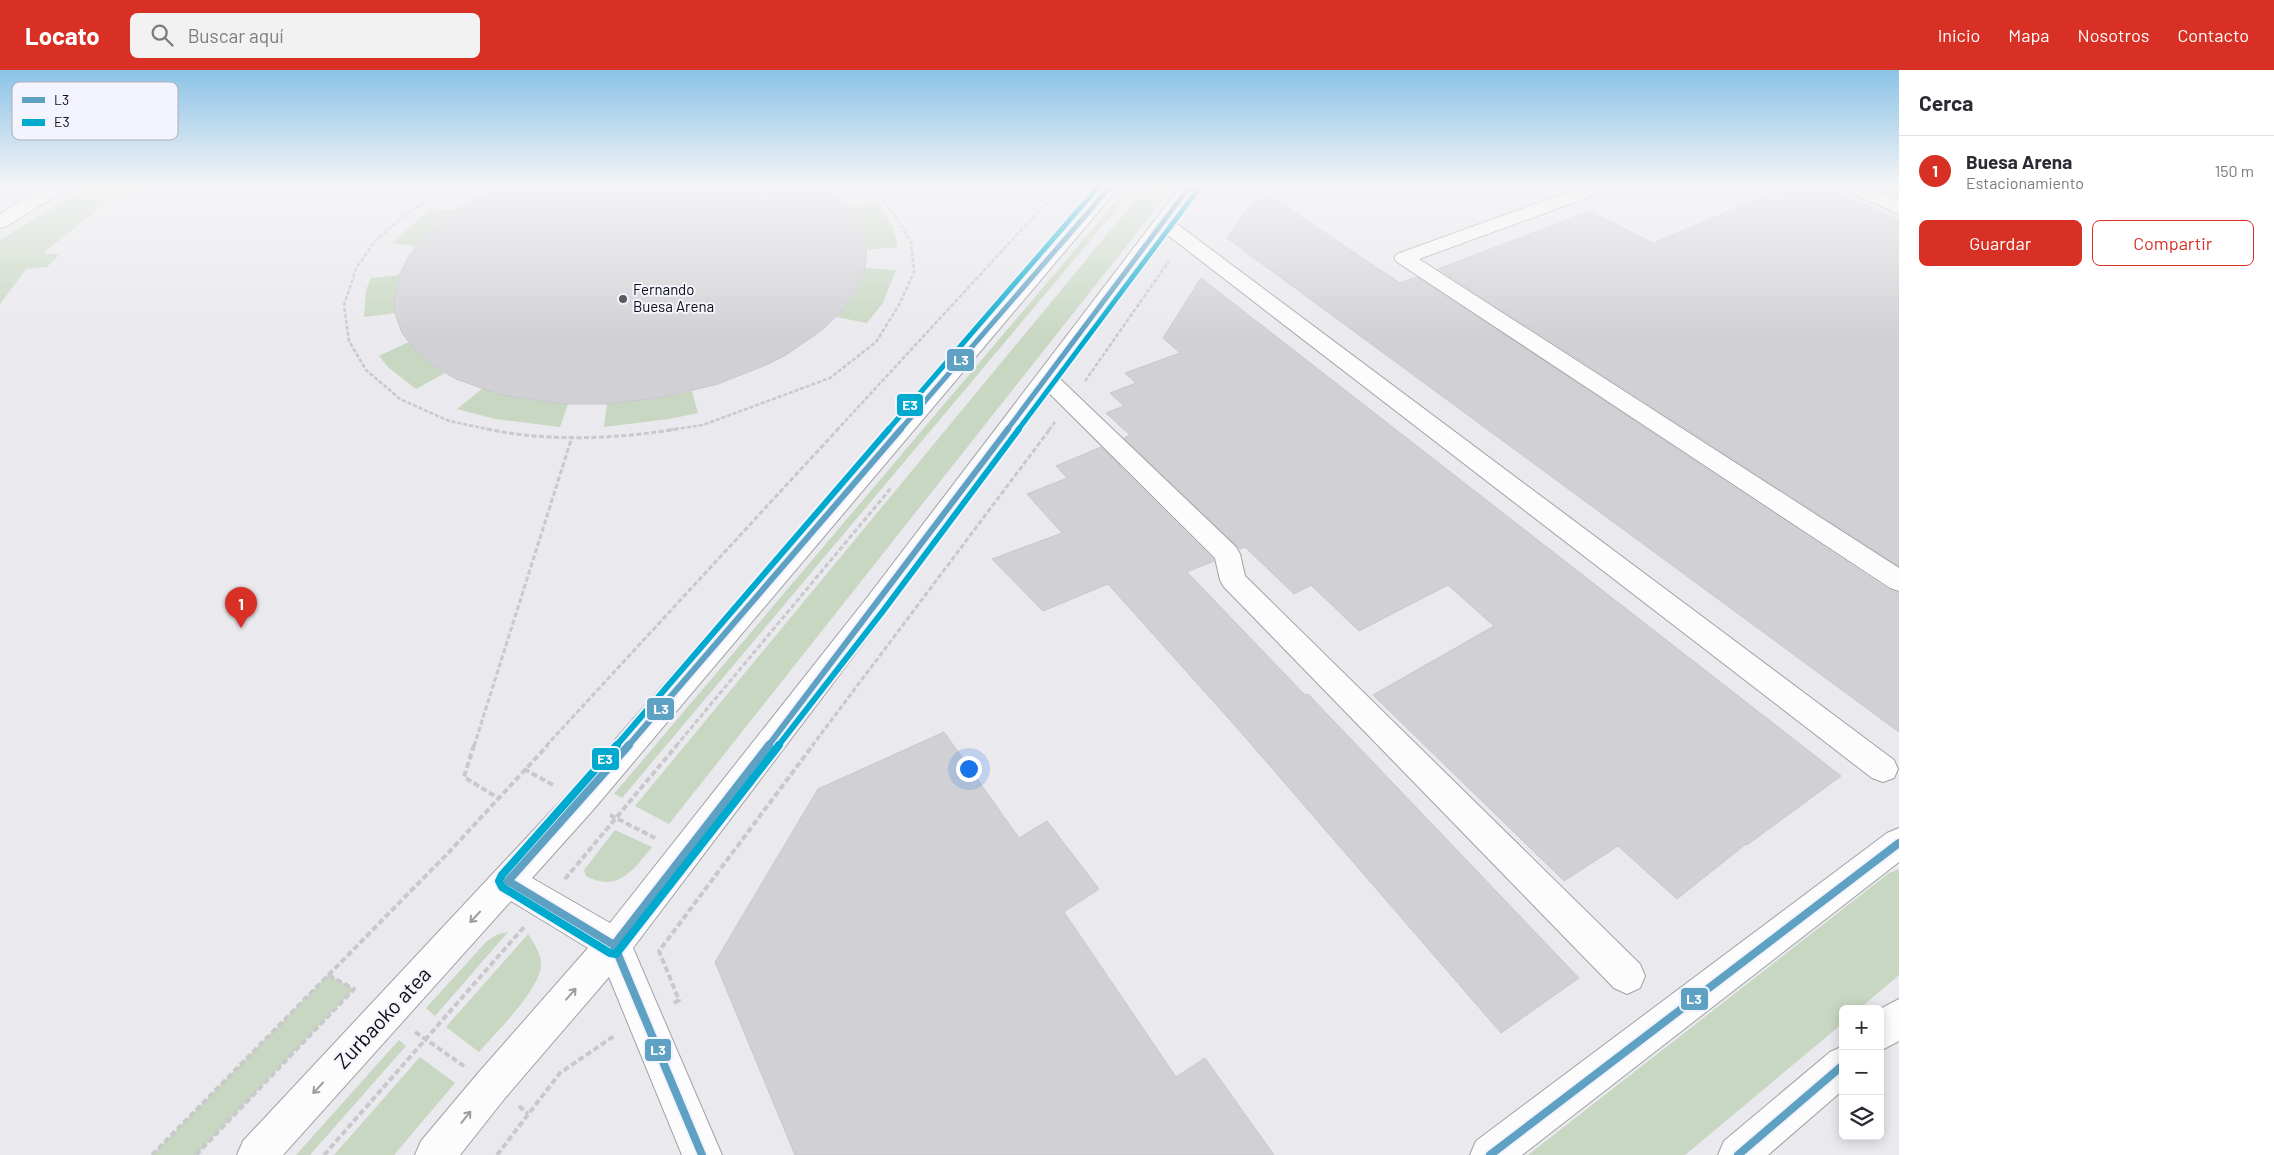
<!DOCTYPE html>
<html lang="es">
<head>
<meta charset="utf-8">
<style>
  :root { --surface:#fff; --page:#f2f2f3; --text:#2b2b33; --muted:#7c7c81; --line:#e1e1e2; --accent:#d93025 }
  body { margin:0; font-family:Barlow,sans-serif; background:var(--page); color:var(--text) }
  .controls { position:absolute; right:15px; bottom:15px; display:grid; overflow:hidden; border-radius:8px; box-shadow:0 2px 12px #0003 }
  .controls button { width:45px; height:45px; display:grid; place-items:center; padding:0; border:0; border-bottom:1px solid var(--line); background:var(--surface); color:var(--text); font:25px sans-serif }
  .you { position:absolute; left:968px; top:698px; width:18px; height:18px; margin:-12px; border:4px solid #fff; border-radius:50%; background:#1a73e8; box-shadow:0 0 0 8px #1a73e833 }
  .badge { display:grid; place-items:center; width:32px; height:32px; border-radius:50%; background:var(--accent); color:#fff; font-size:16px; font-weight:700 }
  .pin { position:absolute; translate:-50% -41px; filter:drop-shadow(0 1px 2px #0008) }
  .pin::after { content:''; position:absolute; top:26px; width:18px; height:15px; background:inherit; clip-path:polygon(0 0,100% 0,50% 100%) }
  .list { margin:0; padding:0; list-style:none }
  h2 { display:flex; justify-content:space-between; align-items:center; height:65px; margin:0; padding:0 20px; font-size:21px }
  h2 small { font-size:16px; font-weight:400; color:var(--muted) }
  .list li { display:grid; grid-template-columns:32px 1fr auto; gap:15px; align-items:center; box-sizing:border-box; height:70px; padding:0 20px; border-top:1px solid var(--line) }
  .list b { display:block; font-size:19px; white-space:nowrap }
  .list p { margin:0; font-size:16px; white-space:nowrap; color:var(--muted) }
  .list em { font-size:16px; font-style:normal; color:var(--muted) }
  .actions { display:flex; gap:10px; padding:15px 20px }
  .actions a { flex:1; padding:11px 0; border:1px solid var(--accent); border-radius:8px; text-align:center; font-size:18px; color:var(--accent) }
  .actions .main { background:var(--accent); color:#fff }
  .icon { flex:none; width:28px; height:28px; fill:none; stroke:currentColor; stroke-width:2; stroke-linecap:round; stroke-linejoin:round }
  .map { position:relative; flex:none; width:1899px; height:1085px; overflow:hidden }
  header { display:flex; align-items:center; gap:30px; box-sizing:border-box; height:70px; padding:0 25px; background:var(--accent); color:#fff }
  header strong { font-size:24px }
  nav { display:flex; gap:28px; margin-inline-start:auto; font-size:18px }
  .search { width:350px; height:45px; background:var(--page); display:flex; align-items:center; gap:12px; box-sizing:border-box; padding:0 18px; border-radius:8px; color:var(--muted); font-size:19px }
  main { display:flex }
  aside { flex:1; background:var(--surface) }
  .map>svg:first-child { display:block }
</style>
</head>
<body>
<header>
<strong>Locato</strong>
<div class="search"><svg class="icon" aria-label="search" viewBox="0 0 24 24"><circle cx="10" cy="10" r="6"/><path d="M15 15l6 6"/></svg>Buscar aquí</div>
<nav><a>Inicio</a><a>Mapa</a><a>Nosotros</a><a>Contacto</a></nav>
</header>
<main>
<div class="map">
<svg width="1899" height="1085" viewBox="0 0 1899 1085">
  <rect width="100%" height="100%" fill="#e9e9ee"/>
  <g fill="#c8d7c1">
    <path d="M88,116H145L141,119H124L43,183L59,185L47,197L26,199L0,234V170Z"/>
    <path d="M1129,116H1136L622,728L614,724Z"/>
    <path d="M1147,116H1174L669,754L635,736Z"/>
    <path d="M877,131L893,157L898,177L868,180L864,161L853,139Z"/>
    <path d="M432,138L453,141L435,155L415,176L392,173Z"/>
    <path d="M865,198L896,200L883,233L867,253L836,247L855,224Z"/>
    <path d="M399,205L396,218L395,243L364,247L366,220L371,208Z"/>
    <path d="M409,272L431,294L445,303L416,319L389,298L379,286Z"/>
    <path d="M482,319L531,330L568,334L560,357L495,349L457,339Z"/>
    <path d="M692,321L698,343L669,349L604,357L607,334L664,327Z"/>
    <path d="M615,760L652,777C633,800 618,823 586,806L584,800Z"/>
    <path d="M1899,799V905L1859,939H1843V953L1685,1085H1528L1889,803Z"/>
    <path d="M508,862L435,946L426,938L487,871L498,864Z"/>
    <path d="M528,864C533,872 542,885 541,895C540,920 496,962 479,982L446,957Z"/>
    <path d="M328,905L354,919L196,1085H152Z"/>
    <path d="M399,970L406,976L310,1085H296Z"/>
    <path d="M420,987L455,1013L394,1085H334Z"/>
  </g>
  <g fill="#d1d1d5" stroke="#c8c8cc">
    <path d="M497,116H828L853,139L864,161L867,175L865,198L854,224L843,240L822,260L786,285L766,295L718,314L664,327L607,334H563L501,325L456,309L431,294L416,281L402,263L395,243L394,234L399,205L409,186L421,170L453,141Z"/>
    <path d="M1788,116H1825L1899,150V496L1438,199L1590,141L1653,173Z"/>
    <path d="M1261,120L1400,213L1417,207L1889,520L1899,523V662L1227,168Z"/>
    <path d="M1201,208L1841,706L1747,775L1746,774L1677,829L1618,776L1564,811L1373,625L1494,556L1448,515L1359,561L1311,515L1294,524L1245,477L1240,479L1124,368L1130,365L1106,343L1124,336L1110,323L1136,313L1125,303L1180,283L1163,268Z"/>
    <path d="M1101,377L1213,489L1214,491L1187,502L1305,625L1308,624L1579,908L1501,963L1238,659L1108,514L1043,541L992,489L1062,463L1027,424L1067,408L1056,396Z"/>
    <path d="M944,662L1019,768L1047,751L1099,819L1064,842L1176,1007L1205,988L1274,1085H795L715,892L818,719Z"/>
  </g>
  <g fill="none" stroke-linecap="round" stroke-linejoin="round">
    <g stroke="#a1a2a5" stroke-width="2">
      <g id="minor">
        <path d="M46,116H68L65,120L7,156L0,158V144Z"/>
        <path d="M1101,116H1120L593,740L532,808L610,853L866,529L1181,116H1199L1173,151L1894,690L1898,699L1894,708L1883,712L1872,708L1165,163L1059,308L1236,477L1240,484L1245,506L1640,894L1645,906L1640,918L1627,924L1614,918L1224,517L1220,510L1215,488L1048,322L886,543L633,878L722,1085H682L609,907L505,1028L460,1085H415L421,1071L479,1002L588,878L511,831L283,1085H237L243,1071L571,720Z"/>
        <path d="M1585,116H1611L1608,120L1419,189L1899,498V521L1890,518L1397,192L1394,188L1397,184Z"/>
        <path d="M1841,116H1865L1899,131V144L1844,120Z"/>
        <path d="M1899,758V792L1522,1085H1470L1476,1071L1887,763Z"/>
        <path d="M1899,929V971L1880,981V939Z"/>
        <path d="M1843,976V1020L1768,1085H1718L1724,1071L1830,982Z"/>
      </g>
    </g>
    <g stroke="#c9c9cb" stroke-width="2.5" stroke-dasharray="4 2" stroke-linecap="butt">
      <path d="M450,116L406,144L375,171L356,199L344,235L349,271L366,300L400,329L449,351L492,360"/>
      <path d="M875,120L889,116"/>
      <path d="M1135,125L1142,116"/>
      <path d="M1213,129L1223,116"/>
      <path d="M1085,311L1169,191"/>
      <path d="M669,360L703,355L830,308L876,272L899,235L914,202L911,172L895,145L870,116"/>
      <path d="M837,360L1062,116"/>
      <path d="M1049,360L1055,352"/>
    </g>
    <g stroke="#c9c9cb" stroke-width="3" stroke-dasharray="5 2.5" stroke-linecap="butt">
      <path d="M487,359C547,372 616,369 677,359"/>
      <path d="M474,676L572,367"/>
      <path d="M546,676L838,359"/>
      <path d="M676,676L891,418"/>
      <path d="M812,676L1050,359"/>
    </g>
    <g stroke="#c9c9cb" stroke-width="4" stroke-dasharray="6 3" stroke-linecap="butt">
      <path d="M474,675L464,707L498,728"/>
      <path d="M524,699L553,715"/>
      <path d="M610,745L655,768"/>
      <path d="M565,809L677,675"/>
      <path d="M674,933L679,930L659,881L813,675"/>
      <path d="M415,962L464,996"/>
      <path d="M519,1036L528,1044"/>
      <path d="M152,1085L450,781L548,675"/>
      <path d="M196,1085L354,919L328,905"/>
      <path d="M324,1085L524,857"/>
      <path d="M497,1085L560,1003L614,966"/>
    </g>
    <use href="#minor" fill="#fcfcfc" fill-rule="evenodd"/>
    <g stroke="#f3f4fe" stroke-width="8">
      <g id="bus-1-far2">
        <path d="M900,360L1111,116"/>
        <path d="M1007,360L1190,116"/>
      </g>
    </g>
    <g stroke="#f3f4fe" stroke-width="10">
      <g id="bus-1-far1">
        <path d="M628,676L901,359"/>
        <path d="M768,676L1008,359"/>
      </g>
    </g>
    <g stroke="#f3f4fe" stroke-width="12">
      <g id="bus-1">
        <path d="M508,811L629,675"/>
        <path d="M508,811L614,875"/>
        <path d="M614,875L769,675"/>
        <path d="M614,875L702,1085"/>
        <path d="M1490,1085L1899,773"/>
        <path d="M1738,1085L1843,995"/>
      </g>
    </g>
    <g stroke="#f3f4fe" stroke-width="8">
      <g id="bus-2-far2">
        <path d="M888,360L1099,116"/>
        <path d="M1018,360L1197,121"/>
      </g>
    </g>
    <g stroke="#f3f4fe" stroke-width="10">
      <g id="bus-2-far1">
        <path d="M616,676L889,359"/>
        <path d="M778,676L883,541L1019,359"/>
      </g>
    </g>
    <g stroke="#f3f4fe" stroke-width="12">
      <path id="bus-2" d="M617,675L502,805L499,811L502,817L610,883L616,884L779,675"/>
    </g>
    <use href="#bus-1-far2" stroke="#5ea1c2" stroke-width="5"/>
    <use href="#bus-1-far1" stroke="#5ea1c2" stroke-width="6"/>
    <use href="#bus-1" stroke="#5ea1c2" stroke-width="8"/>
    <use href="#bus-2-far2" stroke="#00a9ce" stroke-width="5"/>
    <use href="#bus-2-far1" stroke="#00a9ce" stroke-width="6"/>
    <use href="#bus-2" stroke="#00a9ce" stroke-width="8"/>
  </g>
  <defs><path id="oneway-shaft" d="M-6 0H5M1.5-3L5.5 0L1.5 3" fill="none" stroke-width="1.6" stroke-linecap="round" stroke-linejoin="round" transform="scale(1.25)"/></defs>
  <g stroke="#9d9d9f">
    <use href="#oneway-shaft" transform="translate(475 847) rotate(133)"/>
    <use href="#oneway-shaft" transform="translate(571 924) rotate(-49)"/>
    <use href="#oneway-shaft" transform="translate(318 1018) rotate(133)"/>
    <use href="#oneway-shaft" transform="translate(466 1047) rotate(-51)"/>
  </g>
  <linearGradient id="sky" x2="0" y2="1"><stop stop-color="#8bc3e6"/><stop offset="0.43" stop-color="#f5f5f7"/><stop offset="1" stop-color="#f5f5f7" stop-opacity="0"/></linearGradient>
  <rect width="1899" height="268" fill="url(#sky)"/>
  <circle fill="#5b5b60" stroke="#f3f4fe" stroke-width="2" cx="623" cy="229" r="5"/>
  <g text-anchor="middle" stroke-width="4" stroke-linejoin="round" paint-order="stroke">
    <g font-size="15" fill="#0f0f13" stroke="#f3f4fe" text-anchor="start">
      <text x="633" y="225">Fernando<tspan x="633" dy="17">Buesa Arena</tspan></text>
    </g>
    <g font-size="21" fill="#0f0f13" stroke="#f3f4fe">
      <text transform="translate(383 948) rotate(-47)" y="7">Zurbaoko atea</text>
    </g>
  </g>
  <rect x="12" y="12" width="166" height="58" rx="8" fill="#f3f4fe" stroke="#afafb8" stroke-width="1"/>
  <rect x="22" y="27" width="23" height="6" fill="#5ea1c2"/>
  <rect x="22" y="49" width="23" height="7" fill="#00a9ce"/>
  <g font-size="14" fill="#0f0f13">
    <text x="54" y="35">L3</text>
    <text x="54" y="57">E3</text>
  </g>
  <g stroke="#f3f4fe" stroke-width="2">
    <rect x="946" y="278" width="29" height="24" rx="5" fill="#5ea1c2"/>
    <rect x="896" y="323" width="28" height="24" rx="5" fill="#00a9ce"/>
    <rect x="646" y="627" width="29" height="24" rx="5" fill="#5ea1c2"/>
    <rect x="591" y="677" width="29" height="24" rx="5" fill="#00a9ce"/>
    <rect x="1680" y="917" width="29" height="24" rx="5" fill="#5ea1c2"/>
    <rect x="644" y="968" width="28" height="24" rx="5" fill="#5ea1c2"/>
  </g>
  <g font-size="14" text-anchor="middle" font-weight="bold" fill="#fff">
    <text x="961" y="295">L3</text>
    <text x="910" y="340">E3</text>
    <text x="661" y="644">L3</text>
    <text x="605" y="694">E3</text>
    <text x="1694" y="934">L3</text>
    <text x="658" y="985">L3</text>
  </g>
</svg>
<div class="controls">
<button>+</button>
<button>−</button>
<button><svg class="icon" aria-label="layers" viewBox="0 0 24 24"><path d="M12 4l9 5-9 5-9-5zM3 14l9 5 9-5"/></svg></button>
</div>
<div class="you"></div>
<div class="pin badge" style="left:241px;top:558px">1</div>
</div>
<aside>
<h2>Cerca<small></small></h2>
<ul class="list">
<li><span class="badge">1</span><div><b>Buesa Arena</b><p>Estacionamiento</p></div><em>150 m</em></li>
</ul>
<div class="actions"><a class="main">Guardar</a><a>Compartir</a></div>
</aside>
</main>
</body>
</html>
